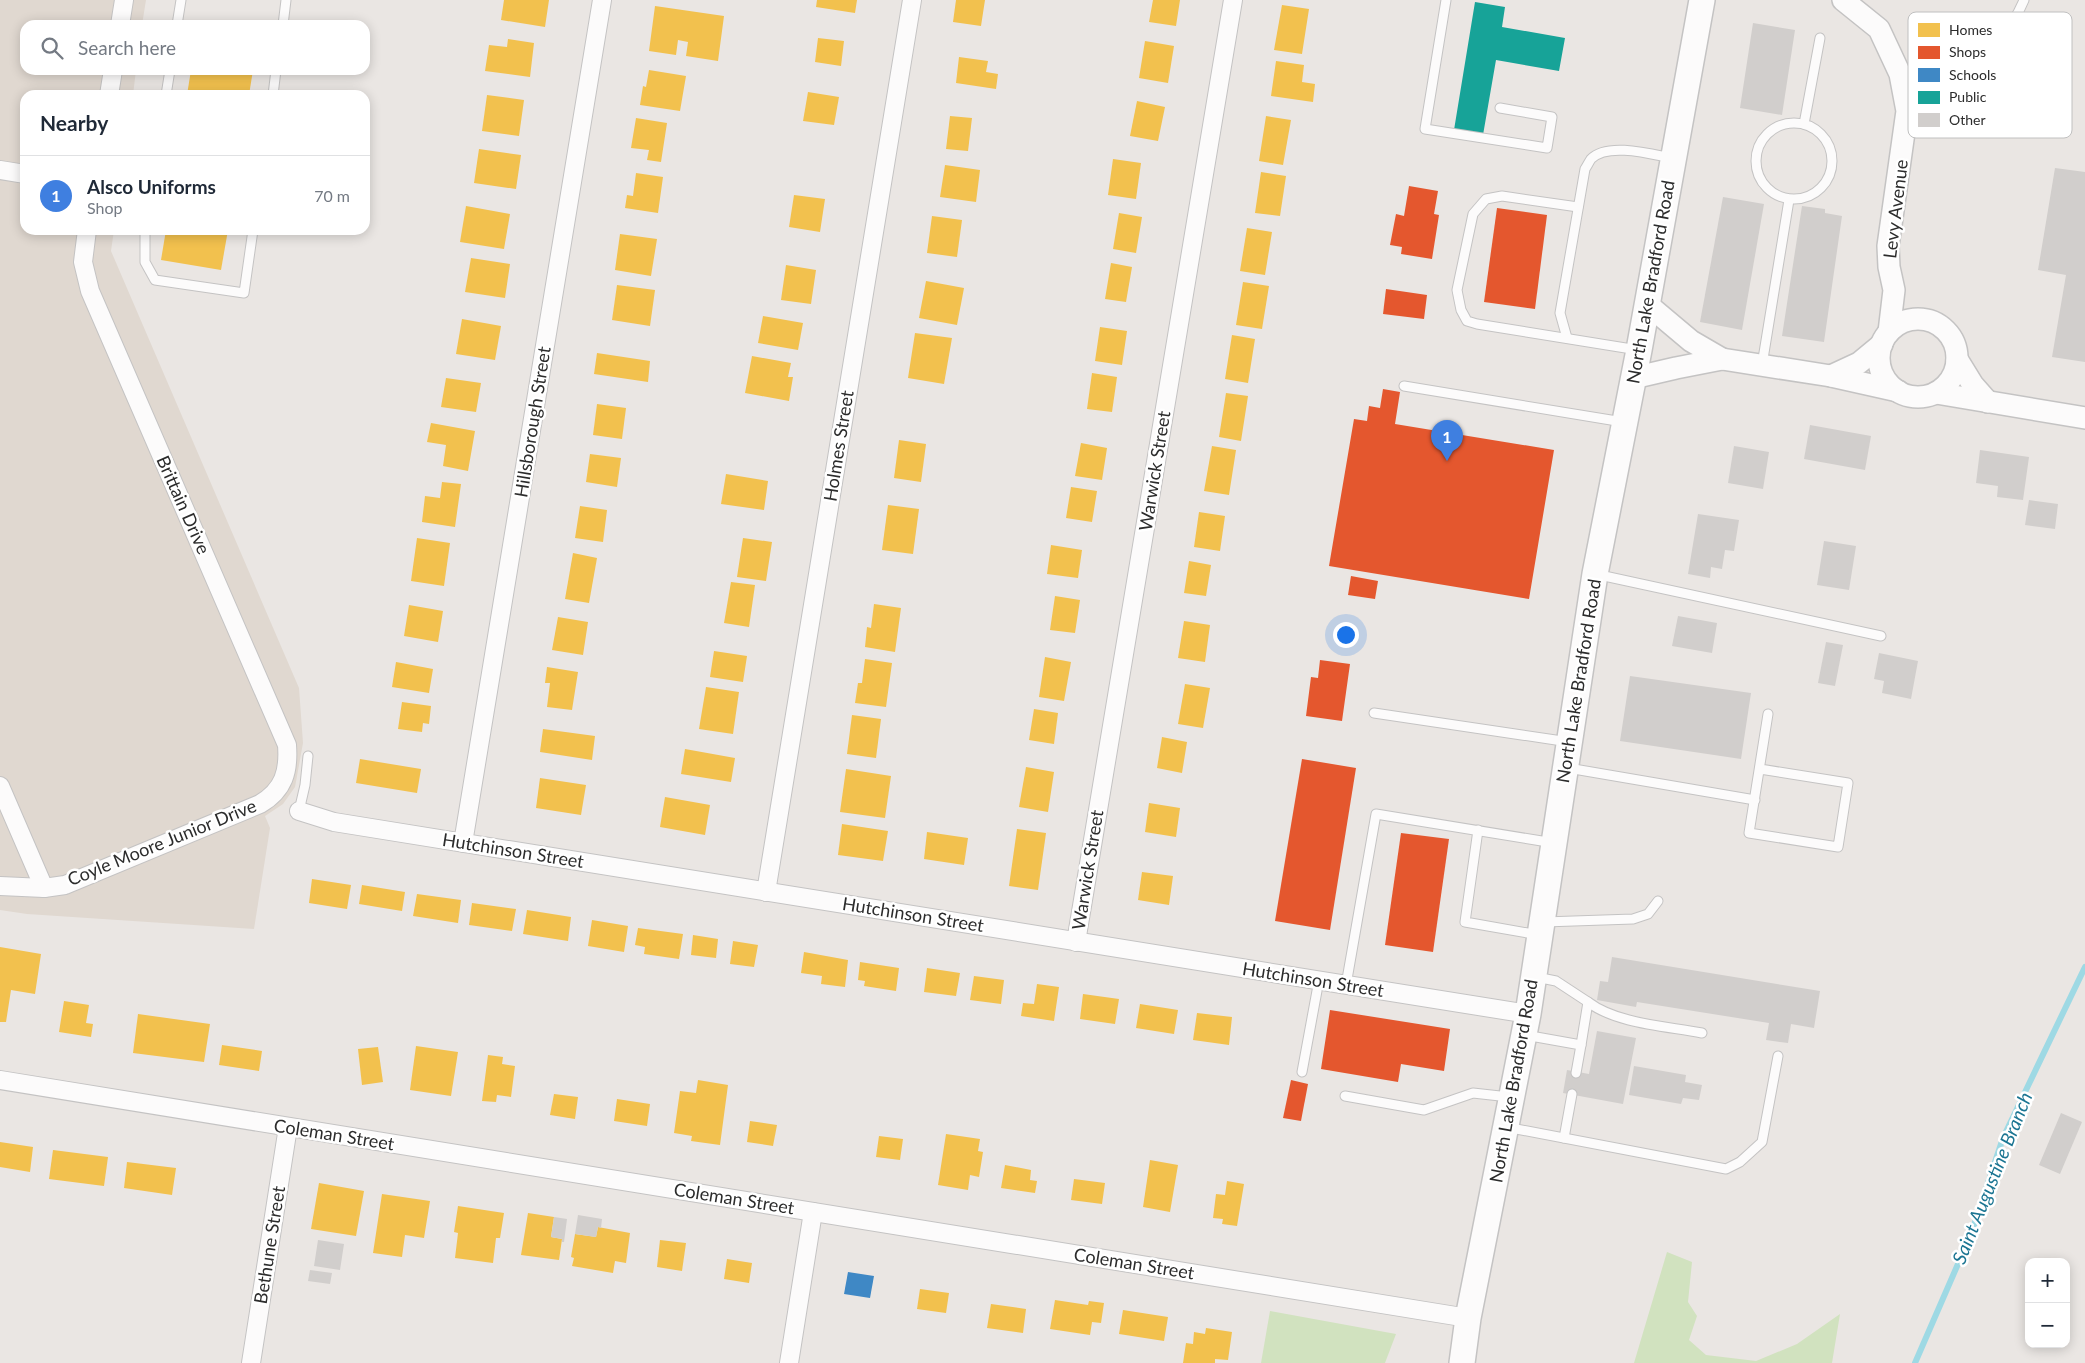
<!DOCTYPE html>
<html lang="en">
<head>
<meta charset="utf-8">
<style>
  :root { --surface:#fff; --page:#f2f2f3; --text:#1f2937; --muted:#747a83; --line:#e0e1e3; --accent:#111827 }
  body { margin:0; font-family:Lato,sans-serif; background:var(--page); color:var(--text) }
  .controls { position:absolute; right:15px; bottom:15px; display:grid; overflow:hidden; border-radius:10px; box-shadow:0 2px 12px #0003 }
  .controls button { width:45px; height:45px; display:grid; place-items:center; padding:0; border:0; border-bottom:1px solid var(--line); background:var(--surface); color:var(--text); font:25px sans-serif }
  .you { position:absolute; left:1345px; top:634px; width:18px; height:18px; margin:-12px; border:4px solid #fff; border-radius:50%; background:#1a73e8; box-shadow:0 0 0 8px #1a73e833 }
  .badge { display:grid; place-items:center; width:32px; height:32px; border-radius:50%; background:var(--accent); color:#fff; font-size:16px; font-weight:700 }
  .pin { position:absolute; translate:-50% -41px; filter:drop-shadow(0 1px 2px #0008) }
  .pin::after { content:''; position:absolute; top:26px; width:18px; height:15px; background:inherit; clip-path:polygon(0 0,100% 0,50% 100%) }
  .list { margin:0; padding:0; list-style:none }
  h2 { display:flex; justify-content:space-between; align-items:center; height:65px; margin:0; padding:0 20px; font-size:21px }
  h2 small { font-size:16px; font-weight:400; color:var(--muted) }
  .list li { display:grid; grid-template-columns:32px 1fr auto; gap:15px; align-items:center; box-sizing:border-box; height:80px; padding:0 20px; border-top:1px solid var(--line) }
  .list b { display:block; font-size:19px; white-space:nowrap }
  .list p { margin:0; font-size:16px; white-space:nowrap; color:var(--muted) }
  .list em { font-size:16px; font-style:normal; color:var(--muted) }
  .icon { flex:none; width:28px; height:28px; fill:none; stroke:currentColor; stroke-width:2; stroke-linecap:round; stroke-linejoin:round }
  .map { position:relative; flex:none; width:2085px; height:1363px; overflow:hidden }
  .search { position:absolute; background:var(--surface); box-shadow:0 2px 12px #0003; left:20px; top:20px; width:350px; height:55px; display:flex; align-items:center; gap:12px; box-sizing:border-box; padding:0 18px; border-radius:15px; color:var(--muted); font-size:19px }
  .panel { position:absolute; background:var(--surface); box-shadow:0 2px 12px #0003; left:20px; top:90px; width:350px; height:145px; border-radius:15px }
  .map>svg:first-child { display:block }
</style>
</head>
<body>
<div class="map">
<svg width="2085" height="1363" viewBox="0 0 2085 1363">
  <rect width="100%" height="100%" fill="#eae6e3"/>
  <path fill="#e0d8d0" d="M0,0H146L142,25H25V70H136L133,95H25V230H114L111,251L299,688L303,743L295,787L283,804L265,816L270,828L254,929L27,914L0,910Z"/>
  <g fill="#d1e2bf">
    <path d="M1667,1252L1692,1262L1688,1302L1697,1316L1689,1340L1706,1355L1756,1361L1797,1344L1840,1314L1832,1363H1634Z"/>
    <path d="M1270,1311L1396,1334L1385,1363H1261Z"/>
  </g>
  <g fill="#f2c14e">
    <path d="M504,0H549L545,27L501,20Z"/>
    <path d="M817,0H857L855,13L816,7Z"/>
    <path d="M956,0H985L981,26L953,22Z"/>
    <path d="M1153,0H1180L1176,26L1149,22Z"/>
    <path d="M1282,5L1309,9L1302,54L1274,50Z"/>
    <path d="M655,6L724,16L718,61L686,56L688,42L678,40L676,55L649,51Z"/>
    <path d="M818,38L844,41L841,66L815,62Z"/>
    <path d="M508,39L534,43L530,77L485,71L489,45L507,47Z"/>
    <path d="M1145,41L1174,46L1168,83L1139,78Z"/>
    <path d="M959,57L988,61L986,72L998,74L996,89L956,83Z"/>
    <path d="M1276,61L1304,65L1302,82L1315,84L1313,102L1271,96Z"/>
    <path d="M191,70H253L249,95H187Z"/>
    <path d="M649,70L686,76L680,111L640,105L643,86L646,87Z"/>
    <path d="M808,92L839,97L834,125L803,121Z"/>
    <path d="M487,95L524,100L519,136L482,131Z"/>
    <path d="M1137,101L1165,107L1158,141L1130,136Z"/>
    <path d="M950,116L972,118L968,151L946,149Z"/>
    <path d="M1266,116L1291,120L1283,165L1259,161Z"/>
    <path d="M636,118L667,123L661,162L647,160L649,150L631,148Z"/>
    <path d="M479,149L521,155L516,189L474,183Z"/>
    <path d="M1113,159L1141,163L1136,199L1108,195Z"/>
    <path d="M945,165L980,170L976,202L940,197Z"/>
    <path d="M1261,172L1286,176L1280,216L1255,213Z"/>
    <path d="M636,173L663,177L658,213L625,208L627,195L633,196Z"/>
    <path d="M794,195L825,199L820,232L789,227Z"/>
    <path d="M466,206L510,214L504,249L460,242Z"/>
    <path d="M1119,213L1142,217L1136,253L1113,249Z"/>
    <path d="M932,216L962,220L957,257L927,253Z"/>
    <path d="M1247,228L1272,232L1265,275L1240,271Z"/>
    <path d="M166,230H228L221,270L161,260Z"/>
    <path d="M620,234L657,239L651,276L615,270Z"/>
    <path d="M471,258L510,264L505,298L465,292Z"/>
    <path d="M1111,263L1132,267L1126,302L1105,299Z"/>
    <path d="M786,265L816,270L811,304L781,300Z"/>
    <path d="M926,281L964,288L957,325L919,318Z"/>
    <path d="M1243,282L1269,286L1262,329L1236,325Z"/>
    <path d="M617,285L655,290L650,326L612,320Z"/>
    <path d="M763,316L803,323L798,350L758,343Z"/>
    <path d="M462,319L501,326L495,360L456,354Z"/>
    <path d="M1100,327L1127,331L1122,365L1095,361Z"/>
    <path d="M915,333L952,338L944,384L908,378Z"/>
    <path d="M1232,335L1255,339L1248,383L1225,379Z"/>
    <path d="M597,353L650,361L648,382L594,374Z"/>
    <path d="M752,356L791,363L788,377H793L789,401L745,393Z"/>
    <path d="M1092,373L1117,377L1112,412L1087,409Z"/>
    <path d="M446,378L481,383L476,412L441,407Z"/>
    <path d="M1226,393L1248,396L1241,441L1219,437Z"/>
    <path d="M597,404L626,408L622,439L593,435Z"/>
    <path d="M431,423L475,431L468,471L443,466L446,445L427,442Z"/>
    <path d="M899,440L926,444L921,482L894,478Z"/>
    <path d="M1081,443L1107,448L1102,480L1075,476Z"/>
    <path d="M1212,446L1236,450L1229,495L1204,491Z"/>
    <path d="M590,454L621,458L617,487L586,482Z"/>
    <path d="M726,474L768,481L764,510L721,504Z"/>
    <path d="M442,482L461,484L455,527L422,522L425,496L440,498Z"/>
    <path d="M1071,487L1097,491L1092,522L1066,518Z"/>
    <path d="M888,505L919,509L913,554L882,550Z"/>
    <path d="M580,506L607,510L603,542L575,538Z"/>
    <path d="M1199,512L1225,516L1220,551L1194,547Z"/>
    <path d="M417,538L450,543L444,586L411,581Z"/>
    <path d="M743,538L772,542L766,581L737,577Z"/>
    <path d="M1051,545L1082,550L1078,578L1047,574Z"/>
    <path d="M573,553L597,558L589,603L565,599Z"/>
    <path d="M1189,561L1211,565L1206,596L1184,593Z"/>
    <path d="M731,582L755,585L749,627L724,623Z"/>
    <path d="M1055,596L1080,600L1075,633L1050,630Z"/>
    <path d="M874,604L901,608L895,652L865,647L867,627L871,628Z"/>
    <path d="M409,605L443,611L438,642L404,636Z"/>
    <path d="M558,617L588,622L583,655L552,650Z"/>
    <path d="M1184,621L1210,625L1205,662L1178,658Z"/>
    <path d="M714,651L747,656L743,682L710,677Z"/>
    <path d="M1045,657L1071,662L1064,701L1039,697Z"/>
    <path d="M865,659L892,663L886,707L855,703L858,683H862Z"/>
    <path d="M396,662L433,669L429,693L392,687Z"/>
    <path d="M547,667L578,672L572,710L547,707L550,683H545Z"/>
    <path d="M1185,684L1210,688L1203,728L1178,724Z"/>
    <path d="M706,687L739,692L733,734L699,729Z"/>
    <path d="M402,702L431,706L429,724L423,723L422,732L398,729Z"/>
    <path d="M1034,709L1058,713L1054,744L1029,740Z"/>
    <path d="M852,715L881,719L876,758L847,754Z"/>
    <path d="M543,729L595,736L592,760L540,752Z"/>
    <path d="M1162,737L1187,742L1182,773L1157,768Z"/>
    <path d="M685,749L735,758L731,782L681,774Z"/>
    <path d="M360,759L421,769L417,793L356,783Z"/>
    <path d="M1026,767L1054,772L1048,812L1019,807Z"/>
    <path d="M846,769L891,776L885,818L840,812Z"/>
    <path d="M540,778L586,785L581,815L536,808Z"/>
    <path d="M665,797L710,805L705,835L660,827Z"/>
    <path d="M1149,803L1180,808L1176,837L1145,832Z"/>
    <path d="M842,824L888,831L883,861L838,855Z"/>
    <path d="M1017,829L1046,833L1038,890L1009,886Z"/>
    <path d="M927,832L968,838L964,865L924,859Z"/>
    <path d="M1142,872L1173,876L1169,905L1138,900Z"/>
    <path d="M312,879L351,885L347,909L309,903Z"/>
    <path d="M362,885L405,892L402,911L359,904Z"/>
    <path d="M417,894L461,900L458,923L413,916Z"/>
    <path d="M472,903L516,909L512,931L469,925Z"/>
    <path d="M527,910L571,917L568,941L523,934Z"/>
    <path d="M592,920L628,926L624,952L588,946Z"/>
    <path d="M638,928L683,934L679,959L644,954L645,947L635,945Z"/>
    <path d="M693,935L718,939L716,958L691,955Z"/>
    <path d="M733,941L758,945L754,967L730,964Z"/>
    <path d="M0,947L41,954L35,994L11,990L6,1022H0Z"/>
    <path d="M804,952L848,960L845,987L821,984L822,976L801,973Z"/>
    <path d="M860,962L899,968L896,991L864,986L865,981L858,980Z"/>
    <path d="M927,968L960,973L956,996L924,992Z"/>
    <path d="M974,976L1004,980L1001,1004L970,1000Z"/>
    <path d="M1037,984L1059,987L1054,1021L1021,1016L1023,1003L1034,1004Z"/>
    <path d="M1083,994L1119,999L1115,1024L1080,1019Z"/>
    <path d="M64,1001L89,1005L86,1023L93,1024L91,1037L59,1032Z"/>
    <path d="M1140,1004L1178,1010L1174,1034L1136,1028Z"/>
    <path d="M1197,1013L1232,1017L1229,1045L1193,1040Z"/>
    <path d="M138,1014L210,1024L204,1062L133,1053Z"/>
    <path d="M222,1045L262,1051L259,1071L219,1065Z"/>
    <path d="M416,1046L458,1052L451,1096L410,1090Z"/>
    <path d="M378,1047L383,1082L362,1085L358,1049Z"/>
    <path d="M488,1055L503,1057L502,1064L515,1066L511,1097L497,1095L496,1102L482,1101Z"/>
    <path d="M698,1080L728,1085L720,1145L691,1141L692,1136L674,1133L680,1091L696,1093Z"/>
    <path d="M554,1094L578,1097L575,1119L550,1115Z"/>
    <path d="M617,1099L650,1104L647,1126L614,1121Z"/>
    <path d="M750,1121L777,1125L773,1146L747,1142Z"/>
    <path d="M946,1134L980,1139L978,1151L983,1152L979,1177L970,1175L968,1190L938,1185Z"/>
    <path d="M879,1136L903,1139L900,1160L876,1157Z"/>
    <path d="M0,1142L33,1147L30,1172L0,1167Z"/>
    <path d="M53,1150L108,1157L104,1186L49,1179Z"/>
    <path d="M1150,1160L1178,1165L1170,1212L1143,1207Z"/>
    <path d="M127,1162L176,1168L172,1195L124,1188Z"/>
    <path d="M1005,1165L1031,1170L1030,1180L1037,1181L1035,1193L1001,1188Z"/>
    <path d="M1074,1179L1105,1183L1102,1204L1071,1200Z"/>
    <path d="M1227,1181L1244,1184L1237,1226L1222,1224L1223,1219L1213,1218L1216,1194L1225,1195Z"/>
    <path d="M319,1183L364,1191L356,1236L311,1229Z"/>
    <path d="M382,1194L430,1201L424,1238L405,1235L402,1257L373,1253Z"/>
    <path d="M458,1206L504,1213L500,1238H496L493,1263L455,1258L458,1233L454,1232Z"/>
    <path d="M528,1213L554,1217L551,1237L562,1239L559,1260L521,1255Z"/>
    <path d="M598,1227L630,1233L626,1263L615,1261L613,1273L572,1266L574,1258L571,1257L575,1234L596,1237Z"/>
    <path d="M660,1240L686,1243L682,1271L657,1267Z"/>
    <path d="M727,1259L752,1263L749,1283L724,1279Z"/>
    <path d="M920,1289L949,1293L946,1313L917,1309Z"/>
    <path d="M1055,1300L1088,1305L1089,1301L1104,1303L1101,1323L1092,1322L1090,1335L1050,1329Z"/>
    <path d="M991,1304L1026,1309L1023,1333L987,1328Z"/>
    <path d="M1123,1310L1168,1317L1164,1341L1119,1334Z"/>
    <path d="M1206,1328L1232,1332L1228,1360L1215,1359V1363H1183L1186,1343L1193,1344L1194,1332L1205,1334Z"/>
  </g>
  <g fill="#e4572e">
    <path d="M1409,186L1438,191L1434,214L1439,215L1432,259L1401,254L1402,247L1390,245L1396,214L1404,216Z"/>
    <path d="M1497,208L1547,215L1535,309L1484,302Z"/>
    <path d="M1386,289L1427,295L1424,319L1383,314Z"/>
    <path d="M1383,389L1400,392L1395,424L1554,450L1529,599L1329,566L1354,419L1367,421L1369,406L1380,408Z"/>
    <path d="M1351,576L1378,581L1375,599L1348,595Z"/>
    <path d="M1320,660L1350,664L1342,721L1306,716L1311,677L1318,678Z"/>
    <path d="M1302,759L1356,768L1330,930L1275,921Z"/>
    <path d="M1401,833L1449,839L1433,952L1385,945Z"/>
    <path d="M1330,1010L1450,1029L1444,1071L1401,1064L1398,1082L1321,1069Z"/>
    <path d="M1291,1080L1308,1084L1301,1121L1283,1118Z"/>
  </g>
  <path fill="#3f88c5" d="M848,1272L874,1276L870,1298L844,1294Z"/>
  <path fill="#17a398" d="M1475,2L1505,7L1502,27L1565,38L1559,71L1496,60L1483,135L1454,130Z"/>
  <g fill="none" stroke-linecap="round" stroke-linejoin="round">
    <path stroke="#9ed9e4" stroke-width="6" d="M1915,1363L1971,1234L2003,1138L2085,967"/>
  </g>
  <g fill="#d1cecc">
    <path d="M1753,23L1795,30L1782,115L1740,108Z"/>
    <path d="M2055,168L2085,172V362L2052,357L2066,275L2038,270Z"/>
    <path d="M1723,197L1764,204L1742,330L1700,322Z"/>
    <path d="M1802,206L1825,209V213L1842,216L1824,342L1782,336Z"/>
    <path d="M1810,425L1871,436L1865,470L1804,459Z"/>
    <path d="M1734,446L1769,452L1763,489L1728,483Z"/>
    <path d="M1980,450L2029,457L2023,500L1997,497L1998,486L1976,483Z"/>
    <path d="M2029,500L2058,504L2055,529L2025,525Z"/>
    <path d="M1698,514L1739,520L1734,551L1725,550L1722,569L1711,567L1710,578L1688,574Z"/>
    <path d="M1824,541L1856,546L1849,590L1817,585Z"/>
    <path d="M1678,616L1717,623L1712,653L1672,646Z"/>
    <path d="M1826,642L1843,645L1835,686L1818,683Z"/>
    <path d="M1879,653L1918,661L1911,699L1882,693L1884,681L1874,679Z"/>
    <path d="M1630,676L1751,693L1741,759L1620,741Z"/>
    <path d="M1612,957L1820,991L1814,1028L1791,1024L1788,1043L1766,1040L1769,1023L1637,1002L1636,1007L1597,1000L1600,981L1608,982Z"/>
    <path d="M1597,1031L1636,1038L1623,1104L1563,1093L1567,1070L1589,1074Z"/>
    <path d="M1634,1066L1686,1075L1685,1082L1702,1085L1699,1100L1683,1098L1681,1104L1629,1095Z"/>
    <path d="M2061,1113L2082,1122L2060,1174L2039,1165Z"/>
    <path d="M578,1215L602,1219L601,1228L598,1227L596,1237L575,1234Z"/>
    <path d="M554,1217L567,1219L564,1242H562V1239L551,1237Z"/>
    <path d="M318,1240L344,1244L340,1270L314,1266Z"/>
    <path d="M310,1270L332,1273L330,1284L308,1281Z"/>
  </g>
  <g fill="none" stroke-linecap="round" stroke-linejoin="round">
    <g stroke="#c4c3c3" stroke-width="11">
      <g id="service">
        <path d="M1446,0L1425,129L1547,148L1552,117L1500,108"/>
        <path d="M177,25L181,0"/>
        <path d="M283,25L286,0"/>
        <path d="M1903,85C1919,81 1940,79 1956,72C1983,60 2013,28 2024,0"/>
        <path d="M166,95L170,70"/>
        <path d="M273,95L276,70"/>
        <circle cx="1794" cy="161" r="38"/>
        <path d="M1804,124L1820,38"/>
        <path d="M1578,207L1502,196L1486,199L1473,214L1457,290L1461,310L1467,321L1477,324L1638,350"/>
        <path d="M145,230V262L155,280L244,293L253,230"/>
        <path d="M1567,338L1560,313L1585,169C1587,166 1589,162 1591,159C1607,142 1651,154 1671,158"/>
        <path d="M1762,365L1789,200"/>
        <path d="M1404,386L1623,422"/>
        <path d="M1595,574L1881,636"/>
        <path d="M1374,713L1569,742"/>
        <path d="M1568,768L1755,800"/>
        <path d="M1760,769L1848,783L1838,847L1749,833L1768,714"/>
        <path d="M299,811L305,785L308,756"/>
        <path d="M1478,830L1465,922L1539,935"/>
        <path d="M1544,922L1633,919L1648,914L1658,901"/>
        <path d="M1536,977L1556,981L1588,1002L1581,1045"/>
        <path d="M1346,985L1376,814L1554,843"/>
        <path d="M1588,1002C1617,1024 1666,1026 1702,1033"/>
        <path d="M1525,1035L1581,1045L1576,1073"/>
        <path d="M1302,1072L1319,980"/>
        <path d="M1345,1096L1424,1110L1473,1093L1509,1097"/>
        <path d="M1506,1127L1726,1169L1740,1162L1762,1142L1778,1056"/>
        <path d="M1564,1138L1572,1094"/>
      </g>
    </g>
    <g stroke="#c4c3c3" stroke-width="20">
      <g id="minor">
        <path d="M120,25L124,0"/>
        <path d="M109,95L113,70"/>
        <path d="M0,170L25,174"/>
        <path d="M0,786L44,888"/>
        <path d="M299,811L334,822L1528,1014"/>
        <path d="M463,843L602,0"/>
        <path d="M0,886L44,888L65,885L260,804C284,790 289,771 287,745L90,291L83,262L87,230"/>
        <path d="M766,892L912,0"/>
        <path d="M1076,942L1233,0"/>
        <path d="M0,1080L1468,1318"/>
        <path d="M251,1363L288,1127"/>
        <path d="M789,1363L813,1212"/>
      </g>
    </g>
    <g stroke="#c4c3c3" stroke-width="24">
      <g id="tertiary">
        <path d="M1843,0L1879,29L1900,74L1907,111L1888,246L1889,267L1894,290L1889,332"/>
        <path d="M1647,304L1691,341L1722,359"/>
        <circle cx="1918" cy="358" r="39"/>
        <path d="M1957,359L1973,385L1988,402"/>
        <path d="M1831,376L1859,363L1882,344"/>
        <path d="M1633,378L1676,368L1722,359L1831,376L1898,391"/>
        <path d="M1936,393L2085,418"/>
      </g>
    </g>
    <g stroke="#c4c3c3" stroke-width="28">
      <path id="secondary" d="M1462,1363L1468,1318L1528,1014L1595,574L1639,350L1702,0"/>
    </g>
    <use href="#service" stroke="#fcfbfb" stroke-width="9"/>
    <use href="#minor" stroke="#fcfbfb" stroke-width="18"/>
    <use href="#tertiary" stroke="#fcfbfb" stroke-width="21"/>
    <use href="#secondary" stroke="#fcfbfb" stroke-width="25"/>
  </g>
  <g text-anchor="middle" stroke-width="5" stroke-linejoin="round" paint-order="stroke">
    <g font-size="18" fill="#2c2c2c" stroke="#fff">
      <text transform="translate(1896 209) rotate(-83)" y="6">Levy Avenue</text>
      <text transform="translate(1651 282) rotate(-80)" y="6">North Lake Bradford Road</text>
      <text transform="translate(533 422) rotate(-81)" y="6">Hillsborough Street</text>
      <text transform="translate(839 446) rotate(-81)" y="6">Holmes Street</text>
      <text transform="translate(1155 471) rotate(-81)" y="6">Warwick Street</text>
      <text transform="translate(183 505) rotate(66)" y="6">Brittain Drive</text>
      <text transform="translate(1579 681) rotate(-81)" y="6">North Lake Bradford Road</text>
      <text transform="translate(162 843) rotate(-22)" y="6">Coyle Moore Junior Drive</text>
      <text transform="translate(513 851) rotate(9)" y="6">Hutchinson Street</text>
      <text transform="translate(1088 870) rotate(-81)" y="6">Warwick Street</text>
      <text transform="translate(913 915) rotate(9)" y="6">Hutchinson Street</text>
      <text transform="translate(1313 980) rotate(9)" y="6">Hutchinson Street</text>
      <text transform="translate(1514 1081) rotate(-80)" y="6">North Lake Bradford Road</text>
      <text transform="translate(334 1135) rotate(9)" y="6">Coleman Street</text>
      <text transform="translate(734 1199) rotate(9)" y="6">Coleman Street</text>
      <text transform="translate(270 1245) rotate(-81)" y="6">Bethune Street</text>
      <text transform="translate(1134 1264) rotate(9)" y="6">Coleman Street</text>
    </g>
    <g font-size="19" font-style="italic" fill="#1b7592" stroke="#fff">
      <text transform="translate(1992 1178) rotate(-68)" y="7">Saint Augustine Branch</text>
    </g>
  </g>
  <rect x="1908" y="12" width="164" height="126" rx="8" fill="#fff" stroke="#c0c0c0" stroke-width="1"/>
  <rect x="1918" y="23" width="22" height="14" fill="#f2c14e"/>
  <rect x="1918" y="46" width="22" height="13" fill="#e4572e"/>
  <rect x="1918" y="68" width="22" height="14" fill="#3f88c5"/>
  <rect x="1918" y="91" width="22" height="13" fill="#17a398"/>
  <rect x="1918" y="113" width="22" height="14" fill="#d1cecc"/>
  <g font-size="14" fill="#2c2c2c">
    <text x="1949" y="35">Homes</text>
    <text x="1949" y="57">Shops</text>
    <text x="1949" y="80">Schools</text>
    <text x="1949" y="102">Public</text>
    <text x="1949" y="125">Other</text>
  </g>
</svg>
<div class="controls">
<button>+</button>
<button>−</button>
</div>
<div class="you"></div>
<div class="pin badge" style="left:1447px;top:461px;background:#3f7fe0">1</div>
<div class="search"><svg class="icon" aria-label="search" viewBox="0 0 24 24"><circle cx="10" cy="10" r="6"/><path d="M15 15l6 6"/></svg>Search here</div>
<section class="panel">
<h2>Nearby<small></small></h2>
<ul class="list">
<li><span class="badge" style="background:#3f7fe0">1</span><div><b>Alsco Uniforms</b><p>Shop</p></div><em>70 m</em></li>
</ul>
</section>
</div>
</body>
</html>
